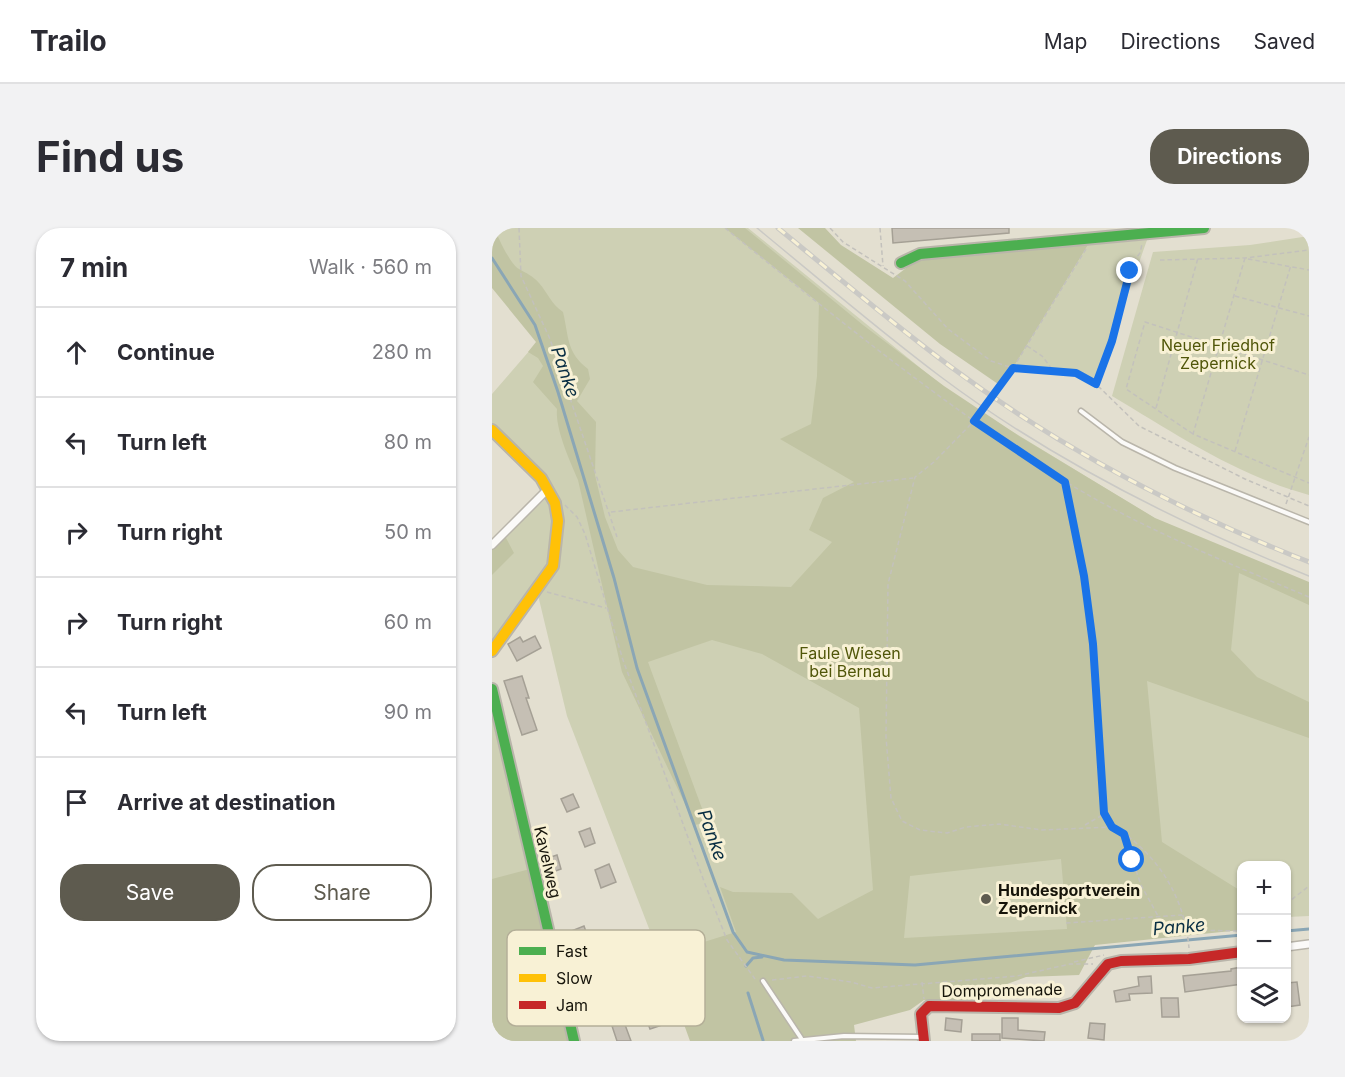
<!DOCTYPE html>
<html lang="en">
<head>
<meta charset="utf-8">
<style>
  :root { --surface:#fff; --page:#f2f2f3; --text:#2b2b33; --muted:#7c7c81; --line:#e1e1e2; --accent:#5e5b4f }
  body { margin:0; font-family:Inter,sans-serif; background:var(--page); color:var(--text) }
  .controls { position:absolute; right:18px; bottom:18px; display:grid; overflow:hidden; border-radius:12px; box-shadow:0 2px 4px #0004 }
  .controls button { width:54px; height:54px; display:grid; place-items:center; padding:0; border:0; border-bottom:2px solid var(--line); background:var(--surface); color:var(--text); font:30px sans-serif }
  .stop { position:absolute; width:18px; height:18px; margin:-14px; border:4px solid #1a73e8; border-radius:50%; background:#fff }
  .stop.end { background:#1a73e8; border-color:#fff; box-shadow:0 2px 6px #0008 }
  .list { margin:0; padding:0; list-style:none }
  h2 { display:flex; justify-content:space-between; align-items:center; height:78px; margin:0; padding:0 24px; font-size:26px }
  h2 small { font-size:20px; font-weight:400; color:var(--muted) }
  .list li { display:grid; grid-template-columns:39px 1fr auto; gap:18px; align-items:center; box-sizing:border-box; height:90px; padding:0 24px; border-top:2px solid var(--line) }
  .list b { display:block; font-size:22px; white-space:nowrap }
  .list em { font-size:20px; font-style:normal; color:var(--muted) }
  .actions { display:flex; gap:12px; padding:18px 24px }
  .actions a { flex:1; padding:14px 0; border:2px solid var(--accent); border-radius:24px; text-align:center; font-size:21px; color:var(--accent) }
  .actions .main { background:var(--accent); color:#fff }
  .icon { flex:none; width:33px; height:33px; fill:none; stroke:currentColor; stroke-width:2; stroke-linecap:round; stroke-linejoin:round }
  .map { position:relative; flex:none; width:817px; height:813px; overflow:hidden; border-radius:24px }
  header { display:flex; align-items:center; gap:36px; box-sizing:border-box; height:84px; padding:0 30px; background:var(--surface); border-bottom:2px solid var(--line) }
  header strong { font-size:28px }
  nav { display:flex; gap:33px; margin-inline-start:auto; font-size:21px }
  .intro { display:flex; align-items:center; justify-content:space-between; box-sizing:border-box; height:144px; padding:0 36px }
  h1 { margin:0; font-size:42px }
  .button { padding:15px 27px; border-radius:24px; background:var(--accent); color:#fff; font-size:21px; font-weight:700 }
  main { display:flex; gap:36px; padding:0 36px }
  aside { flex:1; background:var(--surface); border-radius:24px; box-shadow:0 2px 4px #0004 }
  .map>svg:first-child { display:block }
</style>
</head>
<body>
<header>
<strong>Trailo</strong>
<nav><a>Map</a><a>Directions</a><a>Saved</a></nav>
</header>
<div class="intro"><h1>Find us</h1><a class="button">Directions</a></div>
<main>
<aside>
<h2>7 min<small>Walk · 560 m</small></h2>
<ul class="list">
<li><svg class="icon" aria-label="ahead" viewBox="0 0 24 24"><path d="M12 20V5M6 11l6-6 6 6"/></svg><div><b>Continue</b></div><em>280 m</em></li>
<li><svg class="icon" aria-label="left" viewBox="0 0 24 24"><path d="M17 20v-9H6M10 6l-5 5 5 5"/></svg><div><b>Turn left</b></div><em>80 m</em></li>
<li><svg class="icon" aria-label="right" viewBox="0 0 24 24"><path d="M7 20v-9h11M14 6l5 5-5 5"/></svg><div><b>Turn right</b></div><em>50 m</em></li>
<li><svg class="icon" aria-label="right" viewBox="0 0 24 24"><path d="M7 20v-9h11M14 6l5 5-5 5"/></svg><div><b>Turn right</b></div><em>60 m</em></li>
<li><svg class="icon" aria-label="left" viewBox="0 0 24 24"><path d="M17 20v-9H6M10 6l-5 5 5 5"/></svg><div><b>Turn left</b></div><em>90 m</em></li>
<li><svg class="icon" aria-label="arrive" viewBox="0 0 24 24"><path d="M6 21V4h12l-3 4 3 4H6"/></svg><div><b>Arrive at destination</b></div></li>
</ul>
<div class="actions"><a class="main">Save</a><a>Share</a></div>
</aside>
<div class="map">
<svg width="817" height="813" viewBox="0 0 817 813">
  <rect width="100%" height="100%" fill="#e3dfd0"/>
  <g fill="#ced0b4">
    <path d="M0,0H256L453,160L516,201L664,291L817,357V688L795,689L794,638H750L749,691L407,716H163L75,488L46,367L0,415V325L13,308L61,264L0,196V166L45,114Z"/>
    <path d="M817,8V267C746,248 682,205 620,168L661,24L758,17Z"/>
    <path d="M655,12L604,156L584,145L521,140L596,17Z"/>
    <path d="M0,472L76,813H0Z"/>
  </g>
  <g fill="#c1c4a3" fill-rule="evenodd">
    <path d="M0,0H3C5,9 19,37 27,41C34,45 41,48 47,55C56,65 59,76 71,84C77,109 74,124 96,141L98,151L85,173L104,194L103,247L113,289L126,322L141,339L215,357L299,359L340,314L317,302L331,270L362,254L288,211L319,196L325,148L327,75L233,0H253L371,97L452,158L527,208L663,290L817,354V377L747,345L739,422L765,449L817,474V510L655,453L670,614L749,663V702L603,717L587,747L534,749L496,763L479,772H432L418,782L362,797L364,813H198L163,716L199,718L244,704L228,659L241,664L300,665L326,691L381,662L367,480L270,426L220,412L156,434L215,594L203,597L130,444L86,252C78,233 63,201 65,181L41,154L51,138L46,130L36,124L44,114L0,60ZM569,631L575,701L412,710L418,648Z"/>
    <path d="M306,0H333L349,17L401,50L426,31L596,17L521,140L506,156L448,116Z"/>
    <path d="M13,308L22,325L0,347V321Z"/>
    <path d="M38,641L76,813H0V651Z"/>
  </g>
  <g fill="none" stroke-linecap="round" stroke-linejoin="round">
    <g stroke="#8aa6b5" stroke-width="3">
      <path d="M0,30L43,97L66,164L122,350L145,440L241,704L255,724L292,732L423,737L750,707"/>
      <path d="M794,703L817,701"/>
      <path d="M254,738L261,730L270,729"/>
      <path d="M256,765L271,812"/>
    </g>
  </g>
  <g fill="#c5bfb4" stroke="#a5a095" stroke-width="1.5">
    <path d="M400,0H517V5L401,15Z"/>
    <path d="M43,408L49,420L25,433L16,416L28,409L31,414Z"/>
    <path d="M30,448L37,470H34L45,502L30,507L12,453Z"/>
    <path d="M81,566L87,579L75,584L69,571Z"/>
    <path d="M98,600L103,615L93,619L87,604Z"/>
    <path d="M65,627L69,641L58,645L53,631Z"/>
    <path d="M117,636L124,654L109,660L103,642Z"/>
    <path d="M92,698L98,715L82,720L77,704Z"/>
    <path d="M750,739V756L693,764L691,748L739,743V741Z"/>
    <path d="M659,748L660,765L637,766L638,772L624,774L622,763L647,758L646,749Z"/>
    <path d="M805,754L808,777L795,779V755Z"/>
    <path d="M669,770H686L687,789H670Z"/>
    <path d="M165,783L170,797L158,801L153,787Z"/>
    <path d="M454,790L470,792L469,804L453,802Z"/>
    <path d="M510,790H526V802L553,804L552,813L510,810Z"/>
    <path d="M132,794L139,813H125L120,798Z"/>
    <path d="M598,795L613,796L612,812L596,810Z"/>
    <rect x="480" y="806" width="28" height="7"/>
  </g>
  <g fill="none" stroke-linecap="round" stroke-linejoin="round">
    <g stroke="#b9b5aa" stroke-width="7">
      <g id="lane">
        <path d="M589,183L630,214L683,240L817,294"/>
        <path d="M271,753L309,810"/>
        <path d="M302,813L352,808L431,809"/>
      </g>
    </g>
    <g stroke="#b9b5aa" stroke-width="10">
      <g id="street">
        <path d="M0,317L56,261"/>
        <path d="M794,719L817,716"/>
      </g>
    </g>
    <g stroke="#b9b5aa" stroke-width="14">
      <g id="fast">
        <path d="M409,35L428,26L712,0"/>
        <path d="M0,461L82,813"/>
      </g>
    </g>
    <g stroke="#b9b5aa" stroke-width="14">
      <path id="slow" d="M0,202L49,250L63,275L66,293L61,338L0,423"/>
    </g>
    <g stroke="#b9b5aa" stroke-width="14">
      <path id="jam" d="M432,813L429,786L437,778L567,780L583,775L616,736L629,733L697,731L750,724"/>
    </g>
    <g stroke="#c3c1bc" stroke-width="1.5" stroke-dasharray="4.5 3" stroke-linecap="butt">
      <path d="M27,0L29,48L58,111L125,309"/>
      <path d="M233,0C343,89 452,178 571,252C648,300 734,334 817,369"/>
      <path d="M338,0L351,14L413,53L456,101L499,133L521,140L584,145L604,156L647,198L753,251L817,278"/>
      <path d="M388,0L391,38"/>
      <path d="M594,21L521,140L482,193L442,234L423,249L396,356L394,509L399,570L410,593L428,602L455,605L474,599L507,596L550,602L620,599"/>
      <path d="M753,30L701,206L817,255"/>
      <path d="M756,31L817,42"/>
      <path d="M668,32L753,30L817,22"/>
      <path d="M743,68L817,88"/>
      <path d="M535,118L550,128L560,141"/>
      <path d="M604,156L620,113L641,34L648,25L650,16"/>
      <path d="M664,180L706,30"/>
      <path d="M701,206L634,161L653,94L817,147"/>
      <path d="M743,223L799,37"/>
      <path d="M573,254L592,348L601,416L612,585C621,600 631,603 643,614C675,642 693,677 697,720"/>
      <path d="M794,276L817,209"/>
      <path d="M73,277L85,289L93,306L131,432L213,656L235,712L263,751"/>
      <path d="M119,284L421,250"/>
      <path d="M55,364L114,380"/>
      <path d="M593,597L612,586"/>
      <path d="M632,607L649,657L666,688"/>
      <path d="M794,676L817,658"/>
      <path d="M574,695L690,687"/>
      <path d="M696,702L750,703"/>
      <path d="M582,734L612,727"/>
      <path d="M280,752L315,748L359,754L380,760L525,748L578,736H601"/>
      <path d="M430,754L432,771"/>
    </g>
    <use href="#lane" stroke="#fbfaf8" stroke-width="4"/>
    <use href="#street" stroke="#fbfaf8" stroke-width="7"/>
    <use href="#fast" stroke="#4caf50" stroke-width="10"/>
    <use href="#slow" stroke="#ffc107" stroke-width="10"/>
    <use href="#jam" stroke="#c62828" stroke-width="10"/>
    <path stroke="#cac9c5" stroke-width="1.5" d="M265,0C326,50 386,102 449,149C561,233 688,296 817,348"/>
    <g stroke="#cac9c5" stroke-width="5">
      <path id="rail" d="M286,0C343,47 400,95 459,139C569,221 690,284 817,334"/>
    </g>
    <use href="#rail" stroke="#f8f1d5" stroke-width="3" stroke-dasharray="9" stroke-linecap="butt"/>
  </g>
  <g fill="none" stroke-linecap="round" stroke-linejoin="round">
    <path stroke="#1a73e8" stroke-width="8" d="M638,43L620,113L604,156L584,145L521,140L482,193L573,254L592,348L601,416L612,585L620,599L632,606L640,632"/>
  </g>
  <circle fill="#5e5b4f" stroke="#f8f1d5" stroke-width="2" cx="494" cy="671" r="6"/>
  <g text-anchor="middle" stroke-width="6" stroke-linejoin="round" paint-order="stroke">
    <g font-size="16" fill="#505609" stroke="#f8f1d5">
      <text x="726" y="123">Neuer Friedhof<tspan x="726" dy="18">Zepernick</tspan></text>
      <text x="358" y="431">Faule Wiesen<tspan x="358" dy="18">bei Bernau</tspan></text>
    </g>
    <g font-size="16" fill="#16140a" stroke="#f8f1d5">
      <text transform="translate(56 634) rotate(77)" y="6">Kavelweg</text>
      <text transform="translate(510 762) rotate(-1)" y="6">Dompromenade</text>
    </g>
    <g font-size="16" font-weight="bold" fill="#16140a" stroke="#f8f1d5" text-anchor="start">
      <text x="506" y="668">Hundesportverein<tspan x="506" dy="18">Zepernick</tspan></text>
    </g>
    <g font-size="18" font-style="italic" fill="#092e43" stroke="#f8f1d5">
      <text transform="translate(73 144) rotate(71)" y="6">Panke</text>
      <text transform="translate(220 607) rotate(70)" y="6">Panke</text>
      <text transform="translate(687 699) rotate(-5)" y="6">Panke</text>
    </g>
  </g>
  <rect x="15" y="702" width="198" height="96" rx="9" fill="#f8f1d5" stroke="#b4af98" stroke-width="1.5"/>
  <rect x="27" y="719" width="27" height="8" fill="#4caf50"/>
  <rect x="27" y="746" width="27" height="8" fill="#ffc107"/>
  <rect x="27" y="773" width="27" height="8" fill="#c62828"/>
  <g font-size="16" fill="#16140a">
    <text x="64" y="729">Fast</text>
    <text x="64" y="756">Slow</text>
    <text x="64" y="783">Jam</text>
  </g>
</svg>
<div class="controls">
<button>+</button>
<button>−</button>
<button><svg class="icon" aria-label="layers" viewBox="0 0 24 24"><path d="M12 4l9 5-9 5-9-5zM3 14l9 5 9-5"/></svg></button>
</div>
<div class="stop" style="left:640px;top:632px"></div>
<div class="stop end" style="left:638px;top:43px"></div>
</div>
</main>
</body>
</html>
